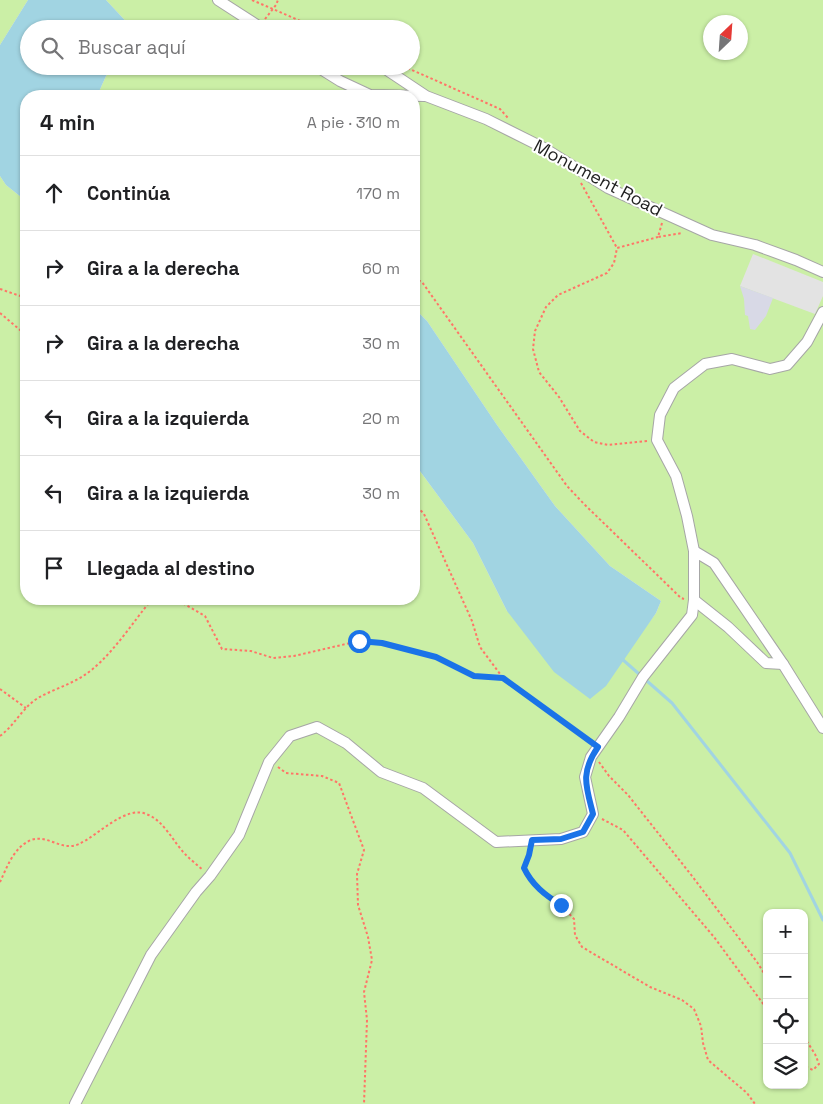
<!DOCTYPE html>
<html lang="es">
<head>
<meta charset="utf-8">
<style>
  :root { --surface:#fff; --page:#f6f6f6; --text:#202124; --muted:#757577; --line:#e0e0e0 }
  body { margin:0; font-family:"Space Grotesk",sans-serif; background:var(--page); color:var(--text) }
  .controls { position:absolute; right:15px; bottom:15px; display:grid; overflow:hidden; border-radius:10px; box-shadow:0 1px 4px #0004 }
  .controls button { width:45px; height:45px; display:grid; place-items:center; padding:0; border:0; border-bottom:1px solid var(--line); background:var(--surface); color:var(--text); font:25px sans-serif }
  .compass { position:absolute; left:703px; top:15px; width:45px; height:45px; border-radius:50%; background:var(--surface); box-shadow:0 1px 4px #0004; rotate:25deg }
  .stop { position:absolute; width:15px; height:15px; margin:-11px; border:4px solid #1a73e8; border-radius:50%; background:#fff }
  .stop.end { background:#1a73e8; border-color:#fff; box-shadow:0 1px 5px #0008 }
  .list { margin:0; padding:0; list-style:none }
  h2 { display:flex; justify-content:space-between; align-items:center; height:65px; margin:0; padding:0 20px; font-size:21px }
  h2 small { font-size:16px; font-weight:400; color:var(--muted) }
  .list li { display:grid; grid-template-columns:32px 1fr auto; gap:15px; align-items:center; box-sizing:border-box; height:75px; padding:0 20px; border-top:1px solid var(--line) }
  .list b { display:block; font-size:19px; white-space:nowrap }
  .list em { font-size:16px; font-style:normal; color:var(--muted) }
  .icon { flex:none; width:28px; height:28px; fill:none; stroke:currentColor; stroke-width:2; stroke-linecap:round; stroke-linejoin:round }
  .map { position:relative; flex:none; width:823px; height:1104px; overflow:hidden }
  .search { position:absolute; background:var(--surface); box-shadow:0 1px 4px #0004; left:20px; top:20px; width:400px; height:55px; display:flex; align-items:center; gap:12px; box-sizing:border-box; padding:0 18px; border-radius:28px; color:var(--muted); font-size:19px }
  .panel { position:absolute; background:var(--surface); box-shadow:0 1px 4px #0004; left:20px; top:90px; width:400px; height:515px; border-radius:20px }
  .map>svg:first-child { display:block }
</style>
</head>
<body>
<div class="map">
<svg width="823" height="1104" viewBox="0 0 823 1104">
  <rect width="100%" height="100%" fill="#f1ece4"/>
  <g fill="#cbefa6" fill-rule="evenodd">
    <path d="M0,0H28L0,45Z"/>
    <path d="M106,0H823V1104H0V176L6,185L26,201V599H414V463L473,543L507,611L639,636L656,613L661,601L610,566L555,506L497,425L427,321L414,308V96H97L106,76L113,66H411V29H133ZM710,22H740V52H710ZM767,913H804V1085H767Z"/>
  </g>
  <path fill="#e3e3e3" d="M753,254L823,282V296L815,314L740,286Z"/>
  <path fill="#d8d9e6" d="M740,286L773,298L766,316L755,330L750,329L748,316L745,315L744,299Z"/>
  <g fill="#a1d4e2">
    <path d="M28,0H106L133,29H29V66H113L106,76L97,96H26V201L6,185L0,176V45Z"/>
    <path d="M414,308L427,321L497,425L555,506L610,566L661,601L656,613L606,686L590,699L554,672L507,611L473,543L414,463Z"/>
  </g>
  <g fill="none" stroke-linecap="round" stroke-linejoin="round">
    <path stroke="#a1d4e2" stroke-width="3" d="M622,659L672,703L790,853L823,920"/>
    <g stroke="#a6a6a6" stroke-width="12">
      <g id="minor">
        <path d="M218,0L263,29"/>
        <path d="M316,66L340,81L370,95L425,96"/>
        <path d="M381,66L426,96L486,119L544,148L608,188L712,235L755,245L796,260L823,272"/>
        <path d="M694,551L714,563L783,664L823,728"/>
        <path d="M694,600L728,627L766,663L783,664"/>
        <path d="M75,1104L151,955L196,892L210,876L239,835L269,762L290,736L317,727L346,743L381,772L423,788L496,842L561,839L583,832L593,814L585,777L591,757L619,717L643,677L692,615L694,600V551L687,516L676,476L657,440L660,415L674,388L705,364L732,359L770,369L787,365L807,342L823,312"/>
      </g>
    </g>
    <g stroke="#ff7567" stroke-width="2" stroke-dasharray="2.5 2.5" stroke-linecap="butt">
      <path d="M252,0L319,29"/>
      <path d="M265,19L276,5L278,0"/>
      <path d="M403,66L500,109L508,118"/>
      <path d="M581,183L617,248"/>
      <path d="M662,223L658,237L682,233"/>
      <path d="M414,278L422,282L567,486L584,504L681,598L684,599"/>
      <path d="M0,289L26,298"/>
      <path d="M0,313L26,335"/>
      <path d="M647,441L608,445L594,442L580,431L559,397L539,372L533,349L535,331L546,307L558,295L607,273L614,263L617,248L658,237"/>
      <path d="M414,503L424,514L472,621L480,647L503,678L589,741"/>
      <path d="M169,599L179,601L205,616L222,649L251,651L273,658L294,656L359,641L382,643L436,657L475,675L503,678"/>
      <path d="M0,689L26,708"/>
      <path d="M0,736C15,725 22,708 38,698C52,690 69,685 83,676C108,661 133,622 152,599"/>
      <path d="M599,762L609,776L628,795L692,876L757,962L767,978"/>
      <path d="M278,767L286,773L322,776L339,783L364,850L357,874L358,905L368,937L372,960L364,992L367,1020L364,1104"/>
      <path d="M602,819L623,830L714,937L767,1009"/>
      <path d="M530,850L524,868L528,877L543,894L561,905L574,919L575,935L582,947L650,987L682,1000L694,1009L701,1026L703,1043L708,1060L747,1093L755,1104"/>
      <path d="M0,882C7,867 14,847 31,840C48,834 62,852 79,844C97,836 126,805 146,814C164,820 173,842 186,855C191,860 197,865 203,870"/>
      <path d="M804,1037L815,1054L819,1064L813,1070L804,1066"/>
    </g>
    <use href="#minor" stroke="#fff" stroke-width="10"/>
  </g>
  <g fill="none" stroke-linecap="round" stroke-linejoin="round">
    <path stroke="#1a73e8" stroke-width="6" d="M359,641L382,643L436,657L474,676L503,678L598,747C580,773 586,786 593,814L583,832L561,839L532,840L529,855L524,868C532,885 545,895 561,905"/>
  </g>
  <g text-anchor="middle" stroke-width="4" stroke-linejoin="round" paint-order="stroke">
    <g font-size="18" fill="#1f1f1f" stroke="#fff">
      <text transform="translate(598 178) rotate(28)" y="6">Monument Road</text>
    </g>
  </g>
</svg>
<div class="controls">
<button>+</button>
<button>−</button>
<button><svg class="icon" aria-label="locate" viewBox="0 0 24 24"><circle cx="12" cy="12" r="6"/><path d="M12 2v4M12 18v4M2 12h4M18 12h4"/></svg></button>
<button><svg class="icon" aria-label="layers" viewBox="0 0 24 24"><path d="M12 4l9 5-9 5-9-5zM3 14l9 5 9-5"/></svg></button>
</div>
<svg class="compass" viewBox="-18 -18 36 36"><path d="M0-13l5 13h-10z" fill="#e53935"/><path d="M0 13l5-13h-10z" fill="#757577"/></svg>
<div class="stop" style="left:359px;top:641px"></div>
<div class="stop end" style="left:561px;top:905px"></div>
<div class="search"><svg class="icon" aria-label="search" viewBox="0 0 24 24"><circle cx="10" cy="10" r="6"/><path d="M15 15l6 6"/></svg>Buscar aquí</div>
<section class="panel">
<h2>4 min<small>A pie · 310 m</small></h2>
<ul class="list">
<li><svg class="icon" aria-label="ahead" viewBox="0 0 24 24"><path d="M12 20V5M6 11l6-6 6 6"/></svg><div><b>Continúa</b></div><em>170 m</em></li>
<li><svg class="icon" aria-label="right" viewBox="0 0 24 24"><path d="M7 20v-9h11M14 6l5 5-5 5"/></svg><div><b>Gira a la derecha</b></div><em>60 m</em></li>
<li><svg class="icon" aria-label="right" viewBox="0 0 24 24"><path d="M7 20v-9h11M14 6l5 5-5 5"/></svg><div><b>Gira a la derecha</b></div><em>30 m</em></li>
<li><svg class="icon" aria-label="left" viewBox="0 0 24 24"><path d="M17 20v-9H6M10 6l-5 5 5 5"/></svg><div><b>Gira a la izquierda</b></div><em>20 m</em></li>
<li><svg class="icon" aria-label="left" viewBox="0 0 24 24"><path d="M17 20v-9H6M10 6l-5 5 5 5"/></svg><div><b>Gira a la izquierda</b></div><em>30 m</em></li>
<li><svg class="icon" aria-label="arrive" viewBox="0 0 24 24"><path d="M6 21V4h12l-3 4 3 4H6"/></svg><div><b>Llegada al destino</b></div></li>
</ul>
</section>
</div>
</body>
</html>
